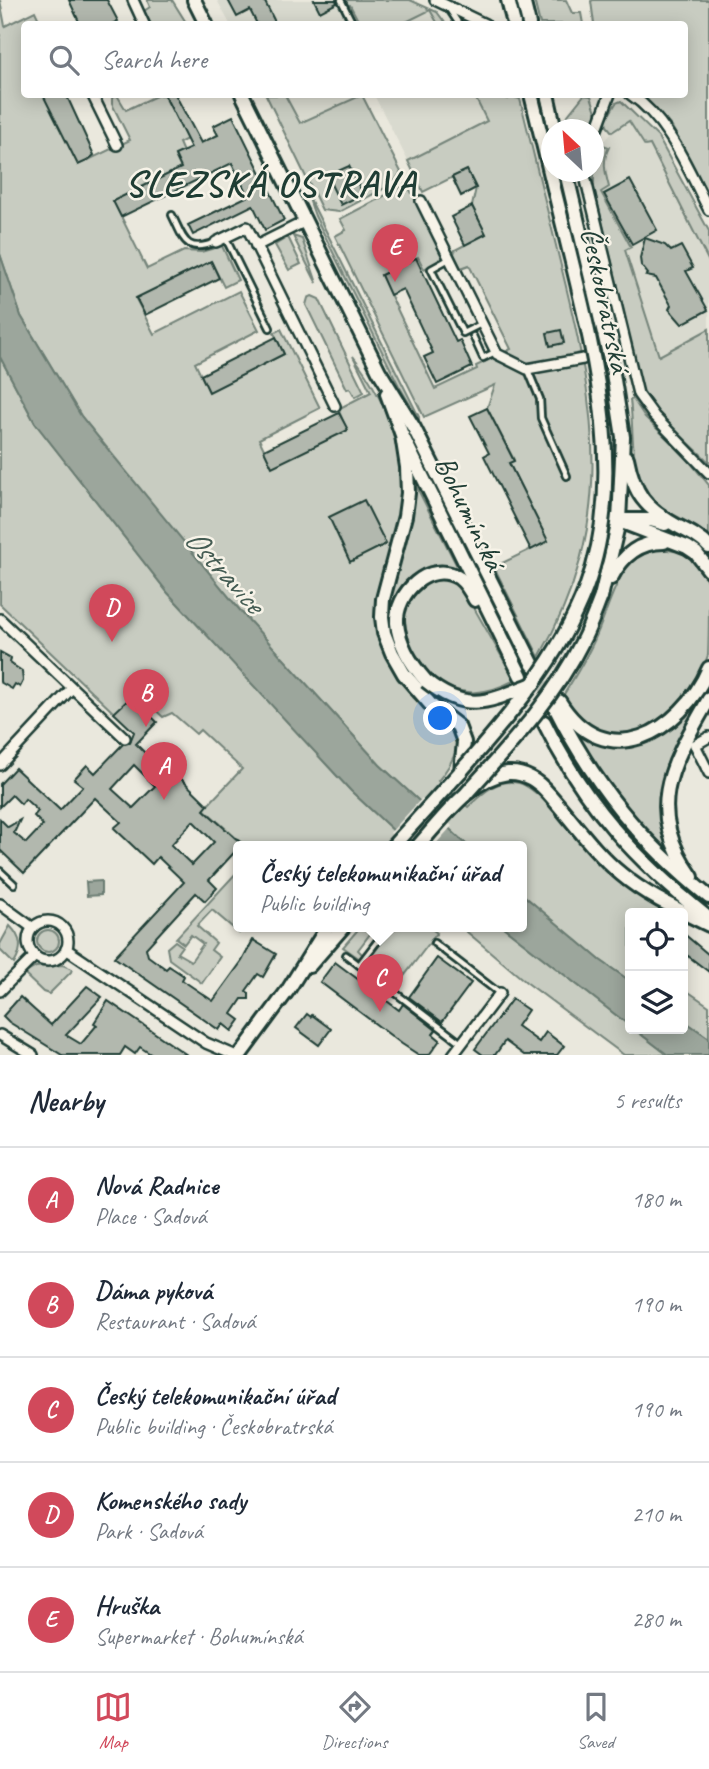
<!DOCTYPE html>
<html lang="en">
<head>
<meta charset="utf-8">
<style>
  :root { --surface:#fff; --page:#f6f6f7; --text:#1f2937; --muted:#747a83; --line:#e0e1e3; --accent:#d1495b }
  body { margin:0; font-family:Caveat,sans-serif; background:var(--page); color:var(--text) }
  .controls { position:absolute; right:21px; bottom:21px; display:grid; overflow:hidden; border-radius:7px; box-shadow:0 4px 18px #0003 }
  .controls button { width:63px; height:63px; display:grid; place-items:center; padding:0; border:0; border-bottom:2px solid var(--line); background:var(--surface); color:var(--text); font:35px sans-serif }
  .compass { position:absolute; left:541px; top:119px; width:63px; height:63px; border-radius:50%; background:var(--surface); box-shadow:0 4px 18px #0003; rotate:334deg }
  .you { position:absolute; left:441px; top:719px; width:24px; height:24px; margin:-18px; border:5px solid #fff; border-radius:50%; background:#1a73e8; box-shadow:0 0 0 10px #1a73e833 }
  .badge { display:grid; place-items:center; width:46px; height:46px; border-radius:50%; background:var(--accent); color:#fff; font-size:23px; font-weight:700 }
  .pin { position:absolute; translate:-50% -58px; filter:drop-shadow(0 2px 4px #0008) }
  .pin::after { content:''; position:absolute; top:37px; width:24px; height:21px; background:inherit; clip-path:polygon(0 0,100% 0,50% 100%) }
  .popup { position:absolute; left:233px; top:841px; width:294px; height:91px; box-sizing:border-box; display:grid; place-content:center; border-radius:7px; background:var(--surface); filter:drop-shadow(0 2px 5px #0005); font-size:23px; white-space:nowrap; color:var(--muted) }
  .popup b { font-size:26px; color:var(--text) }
  .popup::after { content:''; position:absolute; left:50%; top:100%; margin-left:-14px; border:14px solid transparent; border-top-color:var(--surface) }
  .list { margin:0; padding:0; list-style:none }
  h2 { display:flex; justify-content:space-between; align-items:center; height:91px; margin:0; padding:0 28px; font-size:30px }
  h2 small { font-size:23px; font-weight:400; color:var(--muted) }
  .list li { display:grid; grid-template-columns:46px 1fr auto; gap:21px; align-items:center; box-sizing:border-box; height:105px; padding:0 28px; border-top:2px solid var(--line) }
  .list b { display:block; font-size:26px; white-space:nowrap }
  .list p { margin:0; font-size:23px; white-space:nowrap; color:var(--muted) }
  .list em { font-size:23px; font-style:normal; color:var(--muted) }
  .icon { flex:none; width:38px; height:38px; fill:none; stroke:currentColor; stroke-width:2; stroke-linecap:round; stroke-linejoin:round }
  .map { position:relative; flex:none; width:709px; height:1055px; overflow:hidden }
  .search { position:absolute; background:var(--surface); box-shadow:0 4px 18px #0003; left:21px; right:21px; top:21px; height:77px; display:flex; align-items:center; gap:18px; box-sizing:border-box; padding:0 24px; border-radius:7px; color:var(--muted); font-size:26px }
  .sheet { height:616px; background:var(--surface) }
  nav { display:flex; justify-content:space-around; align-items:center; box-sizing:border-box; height:98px; border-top:2px solid var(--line); background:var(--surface); font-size:19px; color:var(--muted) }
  nav a { display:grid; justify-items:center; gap:4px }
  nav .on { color:var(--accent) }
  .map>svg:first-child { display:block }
</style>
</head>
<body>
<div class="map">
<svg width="709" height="1055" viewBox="0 0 709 1055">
  <rect width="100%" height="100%" fill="#eae8dd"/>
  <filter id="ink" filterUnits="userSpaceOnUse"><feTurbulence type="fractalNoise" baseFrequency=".0143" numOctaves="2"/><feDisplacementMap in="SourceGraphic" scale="14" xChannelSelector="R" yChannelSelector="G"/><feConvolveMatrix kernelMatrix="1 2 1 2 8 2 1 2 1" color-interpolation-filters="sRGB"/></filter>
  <g filter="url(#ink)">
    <g fill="#d9dacf">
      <path d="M217,0H337L349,24H230Z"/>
      <path d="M430,10L438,24H402Z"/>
      <path d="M285,95H360L299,123Z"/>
      <path d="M374,95H474L487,121L408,161Z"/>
      <path d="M629,121L650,145L709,262V329L659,356L624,250L630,247L601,192L609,187L604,169L603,145L599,146L612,132Z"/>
    </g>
    <g fill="#c8ccc1" stroke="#74847a" stroke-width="2">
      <path d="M0,0L5,26L35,11L41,24H24V94L45,95L78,165L130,140L112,104V98L117,95L126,110L158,95H164L187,139L179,143L183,152L175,156L181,168L114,202L147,269L184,251L201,252L222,246L238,280L224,287L211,261L136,299L154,334L239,291L259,330L195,363L209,392L284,354L274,333L281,329L320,408L259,439L272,466L347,430L338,409L371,392L353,356C387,400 406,454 401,511C398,537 384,562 381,588C380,597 382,606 382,615C384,651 387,664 410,693V695C448,726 478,732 438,781L468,807C482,794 497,778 519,783C543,789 588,853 611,873C631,890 652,901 675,913H630V981L600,960L522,894V846H468L380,765L243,614L156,511L81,416L21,316L0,254Z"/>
      <path d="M147,0H172L187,24H151L144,11L150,7Z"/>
      <path d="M344,0H410L437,12L446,24H438L430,10L402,24H360L350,5L347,6Z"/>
      <path d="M534,0H566L572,13H581L583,24H540Z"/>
      <path d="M593,0H709V196L672,127L643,95L684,94V24H594L591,1Z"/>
      <path d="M266,95H285L300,123L362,95L401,172L393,184L339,212L322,210Z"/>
      <path d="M474,95H500L508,99L510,96L520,99C534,156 548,213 562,270C597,412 616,524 539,657L494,567L548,541L509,463L514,460L487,408L495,385L424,417L335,236L346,230L340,219L407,184L446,258L424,269L418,257L381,275L435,389L477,369L476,366L497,356L503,358L505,352L511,349L469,265L461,268L454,254L455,250L486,234L472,206L476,188L467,170L423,192L408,161L487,121Z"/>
      <path d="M584,95L591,96L597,115L591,129H566L564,120Z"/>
      <path d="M621,101L658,137L709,231V262L650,145L645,146L629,121L612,132L607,126L606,120L616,103Z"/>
      <path d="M603,145L609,147C602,161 605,172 609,187L601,192L631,247L625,250L659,356L709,329V462L654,410L643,392L594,188V167L599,146Z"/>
      <path d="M307,193L419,417V420L399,386L315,216Z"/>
      <path d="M293,236L302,239L317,283L315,280Z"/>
      <path d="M288,237L301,264L289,270L275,245Z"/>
      <path d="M312,296L319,299L364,392L355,397L350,388L347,389L306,305L308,298Z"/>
      <path d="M0,357L35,423L168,593L351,791L410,846H245L204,809L242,769L200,730L196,734L172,713L163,717L136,692L115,714L0,604Z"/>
      <path d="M633,399L645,417L686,457L709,485V537C694,523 675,517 659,506C627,482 635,435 630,400Z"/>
      <path d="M413,480L459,570C415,560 408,580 394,615L416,682L397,647L389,607L391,592L408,529Z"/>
      <path d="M675,549C692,557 703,568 709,586C709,605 709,637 708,655C696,693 651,747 607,734C588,728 573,712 563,696C575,676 588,656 597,634C613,598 622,540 674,551Z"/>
      <path d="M441,578L460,585L465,592L515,680C485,696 459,698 432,677L429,678C406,648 384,586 441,578Z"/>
      <path d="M693,708L695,710C669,759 647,799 671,854L669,856C633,816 601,777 575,730L577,729C614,765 664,740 693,708Z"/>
      <path d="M238,871V926H245L239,933L212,910L197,926L216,943L211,950L220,957L202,983L169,959L167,948L175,941L182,946L177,953L191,961L203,944L191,935L184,944L176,938Z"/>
      <path d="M10,926C22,938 23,949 14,964L0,950V944Z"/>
      <path d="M361,926H376L358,950L363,955L360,959L343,947Z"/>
      <path d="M394,926H428L437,933L395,988L365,965Z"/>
      <path d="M460,926H502L630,1026V1029H634L668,1055H624L526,982Z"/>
      <circle cx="48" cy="941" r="11"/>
      <path d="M63,965L72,969L71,972L49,994L43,992L24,974L36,967Z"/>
      <path d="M683,988L709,1006V1038L683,1020Z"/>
    </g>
    <g fill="#9ca69c" stroke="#6a7c72" stroke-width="2">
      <path d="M0,254L21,316L81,416L98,437L243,614L380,765L468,846H410L351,791L168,593L35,423L0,357Z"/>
      <path d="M101,881V895L87,896L86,882Z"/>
      <path d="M522,894L600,960L630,981V1026L502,926H522Z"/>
      <path d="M683,1020L709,1038V1055H668L634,1029H683Z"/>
    </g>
    <path fill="#eae8dd" d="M422,798L452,826L434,846H405L390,833Z"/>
    <g fill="#b2b8ae" stroke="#1f3d34" stroke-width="2" fill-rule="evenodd">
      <path d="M69,0H107L118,21L112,24H80Z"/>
      <path d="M228,0H264L276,24H257L250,10L237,17Z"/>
      <path d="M314,0H336L337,3L320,12Z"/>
      <path d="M49,94H66L94,155L87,161L78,165L44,97Z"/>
      <path d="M164,94H175L201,143L218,135L213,126L233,116L284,220L265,230L253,205L193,235L188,225L248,196L232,163L121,217L113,201L181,168L175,155L191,148Z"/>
      <path d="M349,166L363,194L341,205L327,176Z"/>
      <path d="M467,170L476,188L461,196L452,177Z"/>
      <path d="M630,180L657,230L632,244L604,194Z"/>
      <path d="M472,206L486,234L465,245L451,217Z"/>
      <path d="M645,238L665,245L671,251L681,246L693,268L686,271L708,310L682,324L669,309L671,305L656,278L646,276L648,274L641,265L640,258Z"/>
      <path d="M416,258L456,342L460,340L472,367L437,384L424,357L433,353L403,289L390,295L381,275Z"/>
      <path d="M211,261L219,278L145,315L136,298Z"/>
      <path d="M561,330L564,343L550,346L547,333Z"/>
      <path d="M276,337L284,354L209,392L201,375Z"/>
      <path d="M487,408L514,461L509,463L548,541L531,550L484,456L489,453L470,416Z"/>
      <path d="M339,413L348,430L272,467L264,450Z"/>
      <path d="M364,500L386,544L350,562L329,517Z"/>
      <path d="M0,652L11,658L10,663L22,671L23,681L20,687L15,684L12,689L0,682Z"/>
      <path d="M131,697L137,701L140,697L154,710L150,715L157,722L136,744L166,774L171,769L208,805L204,810L242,844L209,880L217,888L205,901L196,893L146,948L148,956L166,969L169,966L184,976L182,980L213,1001L242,961L253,940L276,954L263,977L258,974L246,991L249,993V999H242L232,1014L240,1020L232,1031L223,1024L219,1030L114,957L184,882L158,857L152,864L114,828L121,822L95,798L24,873L0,850V819L8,827L20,820L14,833L26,843L43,825L34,816L38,811L25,799L21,804L12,795L0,807V784L15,768L60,810L83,786L74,779L87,765L95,773L123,744L130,742L134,732L114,713ZM134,765L155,786L133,808L112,789ZM193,821L214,842L192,865L171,845Z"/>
      <path d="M683,933L709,955V972L688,956L683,963Z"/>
      <path d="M437,958L471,983L442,1022L409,997Z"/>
      <path d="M335,962L399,1010L403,1004L436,1030L433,1034L440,1040L429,1055H419L402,1044L320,982Z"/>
      <path d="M87,986L102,997L66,1035L81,1044L97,1025L94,1023L108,1001L187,1055H152L140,1047L135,1054L125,1047L120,1055H62L9,1022L3,1016L20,997L51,1025Z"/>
      <path d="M512,999L528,1010L517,1026L539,1042L546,1032L564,1046L557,1055H524L505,1041L495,1055H483L475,1049Z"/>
      <path d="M307,1014L311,1017L312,1015L331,1029L319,1045L296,1028Z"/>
    </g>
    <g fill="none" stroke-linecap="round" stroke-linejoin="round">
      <path stroke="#c1c6bb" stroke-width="9" stroke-dasharray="9 4.5" stroke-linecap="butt" d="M588,358L621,352"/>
      <path stroke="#c1c6bb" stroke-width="12" stroke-dasharray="12 6" stroke-linecap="butt" d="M535,667L553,704"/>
      <g stroke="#1f3d34" stroke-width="10">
        <g id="lane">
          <path d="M341,0L353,24"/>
          <path d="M449,9L459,24"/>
          <path d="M172,215C184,239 185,254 216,242"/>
          <path d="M226,239L270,328"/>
          <path d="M449,259L431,269L463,333L481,324"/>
          <path d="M473,336L483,358L495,352"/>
          <path d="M528,370L540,399L541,418L567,476"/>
          <path d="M0,871L14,884"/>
          <path d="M434,943L499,993"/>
          <path d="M346,955L461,1043"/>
          <path d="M359,965L389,926"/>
        </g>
      </g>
      <g stroke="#1f3d34" stroke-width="14">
        <g id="street">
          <path d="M133,0L144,24"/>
          <path d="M435,0L485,24"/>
          <path d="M92,94L117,145"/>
          <path d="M630,94C670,121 688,170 709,210"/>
          <path d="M594,137L610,94"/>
          <path d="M584,172L638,394L654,416L709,473"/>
          <path d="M421,201L497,354L527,369L583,359"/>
          <path d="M216,242L247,227L335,406"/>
          <path d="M256,246L304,222"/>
          <path d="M0,619L125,738"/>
          <path d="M695,745L709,773"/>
          <path d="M695,745L709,737"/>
          <path d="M0,765L71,689"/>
          <path d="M0,904L33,928"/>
          <circle cx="48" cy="941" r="20"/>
          <path d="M66,949L206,1043L234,1055"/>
          <path d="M0,991L35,956"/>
          <path d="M0,1035L33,1055"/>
          <path d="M453,1055L500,993"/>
        </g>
      </g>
      <g stroke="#1f3d34" stroke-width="18">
        <g id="secondary">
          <path d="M194,0L206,24"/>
          <path d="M508,0L514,24"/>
          <path d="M523,0L529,24"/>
          <path d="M242,94L379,371L414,428L533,665"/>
          <path d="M547,94L555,130"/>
          <path d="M387,394L402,435L521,676"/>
          <path d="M627,458C634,494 645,508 677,526C689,532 700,537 709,547"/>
          <path d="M603,520H651L665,524"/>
          <path d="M619,521L687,547L696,553L709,570"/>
          <path d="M611,578C622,556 639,542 664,542"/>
          <path d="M601,597L619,521L623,437"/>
          <path d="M426,681C412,665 399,646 397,623C395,594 429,559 459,578C466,583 471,592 475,600"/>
          <path d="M559,701C605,776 681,733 709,668"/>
          <path d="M555,707C594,785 641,842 709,897"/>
          <path d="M544,722C585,806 636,860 708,918"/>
          <path d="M393,846L461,771L464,742L458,726L431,705L404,674L392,653L384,633L382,617L383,599L405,516L408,493L407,467L402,435"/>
          <path d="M418,846C442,820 470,778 508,773C525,772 539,782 549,794C573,821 593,851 621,874C647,896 679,910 709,925"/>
          <path d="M692,877C643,808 672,764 709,699"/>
          <path d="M309,966L344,926"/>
          <path d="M240,1055L288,990L328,926"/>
        </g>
      </g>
      <use href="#lane" stroke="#f7f3e8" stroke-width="4.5"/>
      <use href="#street" stroke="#f7f3e8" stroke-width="9"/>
      <use href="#secondary" stroke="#f7f3e8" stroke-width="12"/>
      <g stroke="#1f3d34" stroke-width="18" stroke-linecap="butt">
        <g id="secondary-bridge">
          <path d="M566,172L612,367L623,437"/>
          <path d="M426,681C468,715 490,701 535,683"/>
          <path d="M461,771C510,715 559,659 586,588C626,481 596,361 570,254C557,201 544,148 531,94"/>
          <path d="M465,795C507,748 554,699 582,642C590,627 595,612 601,597"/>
        </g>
      </g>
      <use href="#secondary-bridge" stroke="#f7f3e8" stroke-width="12"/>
    </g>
  </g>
  <g text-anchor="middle" stroke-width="5" stroke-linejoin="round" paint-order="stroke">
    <g font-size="30" fill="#1f3d34" stroke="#f7f3e8">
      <text transform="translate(606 300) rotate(78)" y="10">Českobratrská</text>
      <text transform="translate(470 513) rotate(64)" y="10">Bohumínská</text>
    </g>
    <g font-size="32" font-style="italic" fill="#445c53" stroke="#f7f3e8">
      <text transform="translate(225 570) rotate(48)" y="11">Ostravice</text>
    </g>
    <g font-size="37" font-weight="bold" letter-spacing="2" fill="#1f3d34" stroke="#f7f3e8">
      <text x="271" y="196">SLEZSKÁ OSTRAVA</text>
    </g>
  </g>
</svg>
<div class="controls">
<button><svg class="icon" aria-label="locate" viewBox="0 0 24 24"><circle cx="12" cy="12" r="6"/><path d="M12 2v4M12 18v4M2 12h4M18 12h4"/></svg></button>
<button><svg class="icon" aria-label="layers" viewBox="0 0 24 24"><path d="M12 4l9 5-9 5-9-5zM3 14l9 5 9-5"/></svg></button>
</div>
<svg class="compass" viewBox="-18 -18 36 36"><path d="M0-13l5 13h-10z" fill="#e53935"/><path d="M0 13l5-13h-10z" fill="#747a83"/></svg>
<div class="you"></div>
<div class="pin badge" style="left:164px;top:800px">A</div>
<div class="pin badge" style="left:146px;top:727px">B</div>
<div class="pin badge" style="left:380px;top:1012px">C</div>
<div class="popup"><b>Český telekomunikační úřad</b>Public building</div>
<div class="pin badge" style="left:112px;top:642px">D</div>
<div class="pin badge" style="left:395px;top:282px">E</div>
<div class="search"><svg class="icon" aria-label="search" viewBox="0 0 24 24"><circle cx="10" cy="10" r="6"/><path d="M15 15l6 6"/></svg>Search here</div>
</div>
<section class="sheet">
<h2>Nearby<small>5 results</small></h2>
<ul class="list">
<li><span class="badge">A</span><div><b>Nová Radnice</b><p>Place · Sadová</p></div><em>180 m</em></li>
<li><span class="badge">B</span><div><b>Dáma pyková</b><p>Restaurant · Sadová</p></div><em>190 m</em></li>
<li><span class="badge">C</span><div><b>Český telekomunikační úřad</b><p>Public building · Českobratrská</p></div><em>190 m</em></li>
<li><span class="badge">D</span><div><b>Komenského sady</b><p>Park · Sadová</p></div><em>210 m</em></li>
<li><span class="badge">E</span><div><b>Hruška</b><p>Supermarket · Bohumínská</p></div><em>280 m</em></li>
</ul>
</section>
<nav>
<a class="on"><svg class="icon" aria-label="map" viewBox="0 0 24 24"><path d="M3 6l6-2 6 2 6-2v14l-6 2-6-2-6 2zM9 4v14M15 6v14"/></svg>Map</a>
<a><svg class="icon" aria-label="directions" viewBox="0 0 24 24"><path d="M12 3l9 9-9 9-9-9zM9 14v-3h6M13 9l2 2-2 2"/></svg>Directions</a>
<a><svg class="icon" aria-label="saved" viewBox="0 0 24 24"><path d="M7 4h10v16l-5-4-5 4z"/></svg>Saved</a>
</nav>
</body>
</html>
